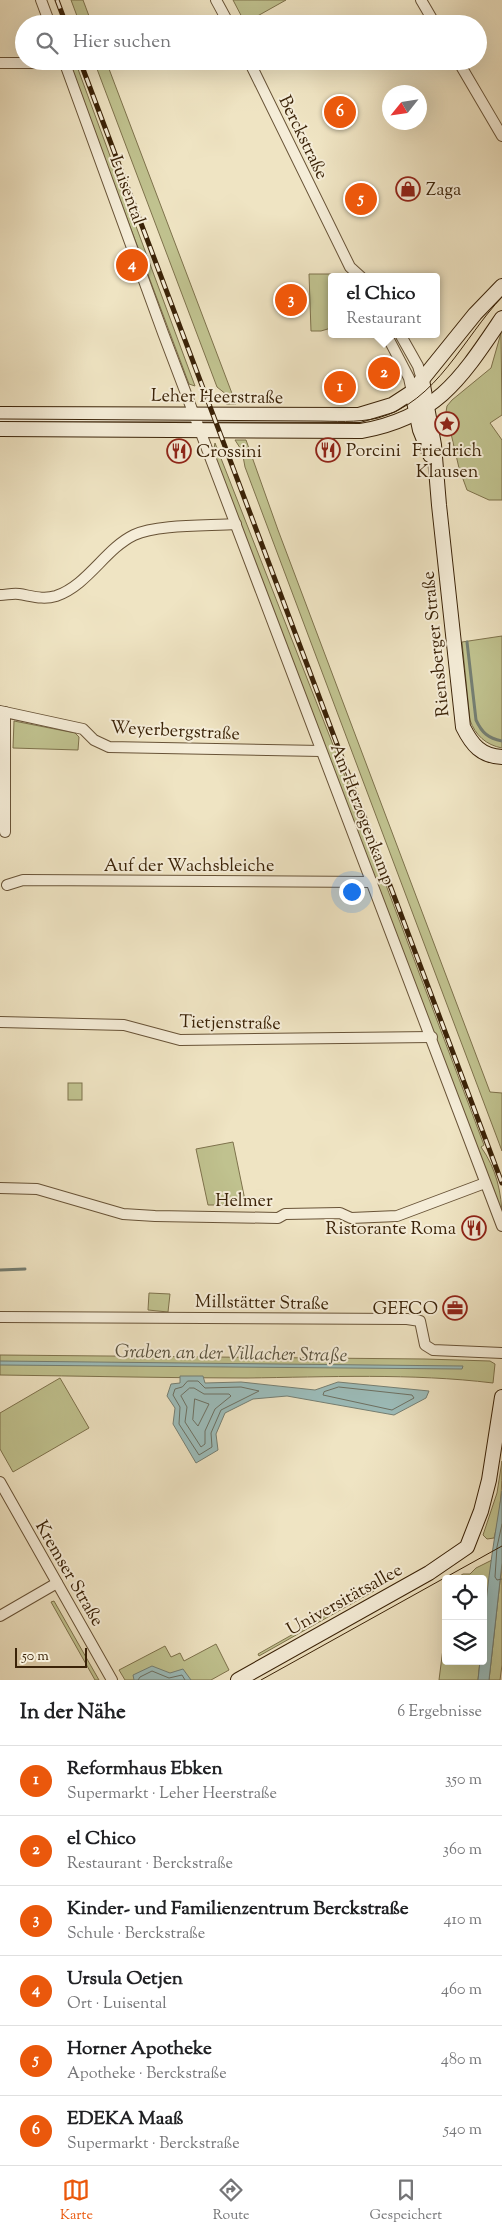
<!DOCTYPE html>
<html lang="de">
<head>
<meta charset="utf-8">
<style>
  :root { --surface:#fff; --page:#f6f6f6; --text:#202124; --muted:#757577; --line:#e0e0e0; --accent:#ea580c }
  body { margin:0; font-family:"Sorts Mill Goudy",serif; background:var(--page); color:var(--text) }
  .controls { position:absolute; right:15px; bottom:15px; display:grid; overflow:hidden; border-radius:5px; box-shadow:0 5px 20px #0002 }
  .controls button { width:45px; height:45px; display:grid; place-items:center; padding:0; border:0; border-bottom:1px solid var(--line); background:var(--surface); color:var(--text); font:25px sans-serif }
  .compass { position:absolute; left:382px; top:85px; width:45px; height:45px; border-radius:50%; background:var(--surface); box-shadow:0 5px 20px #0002; rotate:240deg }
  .scale { position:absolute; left:15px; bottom:12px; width:72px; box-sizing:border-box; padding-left:5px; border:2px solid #3b2308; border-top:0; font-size:14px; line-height:18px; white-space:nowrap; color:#3b2308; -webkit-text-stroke:4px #f5edd8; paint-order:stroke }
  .you { position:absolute; left:351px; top:891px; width:18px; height:18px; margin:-12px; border:4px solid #fff; border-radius:50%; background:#1a73e8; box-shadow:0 0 0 8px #1a73e833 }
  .badge { display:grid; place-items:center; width:32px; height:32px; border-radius:50%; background:var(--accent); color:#fff; font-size:16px; font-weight:700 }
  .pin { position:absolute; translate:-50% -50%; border:2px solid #fff; box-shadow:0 1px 5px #0006 }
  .popup { position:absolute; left:328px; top:273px; width:112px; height:65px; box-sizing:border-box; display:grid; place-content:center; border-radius:5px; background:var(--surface); filter:drop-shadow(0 1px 4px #0005); font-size:16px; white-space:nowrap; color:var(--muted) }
  .popup b { font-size:19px; color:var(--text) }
  .popup::after { content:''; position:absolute; left:50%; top:100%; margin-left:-10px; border:10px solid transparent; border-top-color:var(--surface) }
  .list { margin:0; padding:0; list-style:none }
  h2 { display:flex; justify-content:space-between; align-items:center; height:65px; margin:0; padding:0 20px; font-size:21px }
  h2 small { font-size:16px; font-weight:400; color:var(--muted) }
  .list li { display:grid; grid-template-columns:32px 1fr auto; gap:15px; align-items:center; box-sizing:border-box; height:70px; padding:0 20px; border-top:1px solid var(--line) }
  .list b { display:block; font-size:19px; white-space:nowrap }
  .list p { margin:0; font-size:16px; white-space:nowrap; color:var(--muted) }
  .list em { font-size:16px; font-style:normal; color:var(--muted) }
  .icon { flex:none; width:28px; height:28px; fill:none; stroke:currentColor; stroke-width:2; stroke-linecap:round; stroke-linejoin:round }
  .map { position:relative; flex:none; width:502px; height:1680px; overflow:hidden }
  .search { position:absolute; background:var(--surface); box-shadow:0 5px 20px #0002; left:15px; right:15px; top:15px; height:55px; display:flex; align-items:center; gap:12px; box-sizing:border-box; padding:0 18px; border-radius:28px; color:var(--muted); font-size:19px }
  .sheet { height:485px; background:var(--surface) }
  nav { display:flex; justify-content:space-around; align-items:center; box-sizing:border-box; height:70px; border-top:1px solid var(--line); background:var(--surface); font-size:14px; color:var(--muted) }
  nav a { display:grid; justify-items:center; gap:2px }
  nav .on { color:var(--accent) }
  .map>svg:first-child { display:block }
</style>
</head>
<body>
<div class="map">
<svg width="502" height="1680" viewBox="0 0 502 1680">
  <rect width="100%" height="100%" fill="#efe4c3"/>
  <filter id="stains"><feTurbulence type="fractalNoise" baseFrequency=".004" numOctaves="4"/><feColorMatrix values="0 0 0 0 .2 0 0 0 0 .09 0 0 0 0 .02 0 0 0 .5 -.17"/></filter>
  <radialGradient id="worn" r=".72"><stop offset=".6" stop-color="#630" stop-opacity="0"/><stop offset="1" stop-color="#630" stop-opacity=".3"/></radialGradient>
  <g fill="#c0c28f" stroke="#7e724c">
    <path d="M71,0H83L92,24H80Z"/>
    <path d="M233,0H286L245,23Z"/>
    <path d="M68,61H75L195,386L189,384Z"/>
    <path d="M94,61H106L236,404H226L227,395L217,387Z"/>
    <path d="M344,274L346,277H332L331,328L321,331H311L309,274Z"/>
    <path d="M501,333L502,415L490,423L502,440V500H489L467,490L459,468L446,412L447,406L452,400L491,368Z"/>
    <path d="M235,440H246L278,530L490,1092L502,1093V1151L245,467L242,451Z"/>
    <path d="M215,443L337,755L484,1145L481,1147C496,1168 502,1193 502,1218L213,454Z"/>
    <path d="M502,636V748C486,745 475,735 470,720L462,642Z"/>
    <path d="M14,721L75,733L79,737L78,750L13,748Z"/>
    <rect x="68" y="1083" width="14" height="17"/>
    <path d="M233,1142L246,1205H208L196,1149Z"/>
    <path d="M149,1293L170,1294L168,1312L148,1310Z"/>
    <path d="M0,1355L425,1359L490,1361L495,1364L493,1383C411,1373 328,1377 246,1378C164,1378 82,1376 0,1375Z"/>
    <path d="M60,1378L89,1428L13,1472L0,1449V1413Z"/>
    <path d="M502,1461C502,1487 501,1513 494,1538L487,1539L483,1535L497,1493Z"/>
    <path d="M492,1560L483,1635V1579H455L463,1574H470L476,1568Z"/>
    <path d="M502,1563V1665L500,1680H489Z"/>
    <path d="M373,1589L374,1591L259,1656L258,1654Z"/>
    <path d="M54,1601L99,1680H95L51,1602Z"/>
    <path d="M446,1625V1661H480L478,1680H439Z"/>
    <path d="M216,1644L229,1670L211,1680H125L119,1670L165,1646L171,1657L180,1653L184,1661Z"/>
  </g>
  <g fill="#9cbdbb" stroke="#757f73">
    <path d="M0,1361L463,1366L462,1369L0,1365Z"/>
    <path d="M180,1376H203L205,1383L241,1382L315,1390L338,1382L429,1391L426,1398L394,1415L287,1396L253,1399L225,1413L216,1434L218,1450L196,1463L173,1424L175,1408L167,1396L171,1384L180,1383Z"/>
    <path d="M502,1491V1563L489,1680H478L480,1661H483C483,1604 493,1547 502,1491Z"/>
    <path d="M152,1666L170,1673L183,1669L191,1680H134L133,1675Z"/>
  </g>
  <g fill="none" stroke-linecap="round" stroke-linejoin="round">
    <g stroke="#6c7062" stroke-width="1">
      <path d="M188,1381H198L205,1388L241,1387L259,1391L221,1410L211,1433L212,1447L199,1455L179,1424L180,1407L173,1395L175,1389L182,1387Z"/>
      <path d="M339,1387L412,1395L414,1398L392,1410L323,1395L324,1392Z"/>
      <path d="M190,1388H194L204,1394H229L231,1396L215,1409L205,1431V1444L201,1447L185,1422L187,1407L181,1396Z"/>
      <path d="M195,1399L209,1404L198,1426L193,1420Z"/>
      <path d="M502,1524L497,1547L495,1577L497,1580L502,1579"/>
      <path d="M138,1680L140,1677L152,1671L169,1678L182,1675L185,1680"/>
    </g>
    <g stroke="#757f73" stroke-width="3">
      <path d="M467,642L476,720C482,733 488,738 502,741"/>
      <path d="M0,1270L25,1269"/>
    </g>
    <g stroke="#685337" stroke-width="12">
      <g id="street">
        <path d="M41,0L50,24"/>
        <path d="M216,0L229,24"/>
        <path d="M421,0L435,24"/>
        <path d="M64,61L163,333L502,1226"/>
        <path d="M249,61L350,267L361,277"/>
        <path d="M458,61L502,136"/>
        <path d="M0,63H65"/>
        <path d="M386,334L409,378L412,392"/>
        <path d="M400,334L418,366L422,380"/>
        <path d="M0,595C6,595 13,593 19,594C32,596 43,600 56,596C88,585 105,549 134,535C157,524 209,526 236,524"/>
        <path d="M0,711L83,729L94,740L109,747L321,751"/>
        <path d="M5,712V832"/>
        <path d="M7,885L23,880L372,882"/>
        <path d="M0,1022L124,1025L180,1040L432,1037"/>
        <path d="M0,1188L37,1189L123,1214L155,1216L278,1218L285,1214L340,1213L351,1218L397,1216L485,1183"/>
        <path d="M0,1317L407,1319L420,1321L425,1345L433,1350L502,1353"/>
        <path d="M0,1482L112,1680"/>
        <path d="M0,1616L57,1583"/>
      </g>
    </g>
    <g stroke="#3b2308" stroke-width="16">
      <g id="secondary">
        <path d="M422,380L434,445L439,505L463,727C472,745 481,756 502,757"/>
        <path d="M412,392L420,430L430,455"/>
        <path d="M0,414L359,415L392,405L412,392L475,314L502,286"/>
        <path d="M0,429L361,431C437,418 462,377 502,318"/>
        <path d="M238,1680L429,1573L467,1547L481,1511L489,1480L502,1397"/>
      </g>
    </g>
    <use href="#street" stroke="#f5edd8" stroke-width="10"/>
    <use href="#secondary" stroke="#f5edd8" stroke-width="14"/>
    <g stroke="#3b2308" stroke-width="1">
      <path d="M0,419L313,421C334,421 357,423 378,418C437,402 463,338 502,297"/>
      <path d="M261,1680L502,1546"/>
    </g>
    <g stroke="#3b2308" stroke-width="5">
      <g id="rail">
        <path d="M57,0L66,24"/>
        <path d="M80,61L502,1183"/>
      </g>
    </g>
    <use href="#rail" stroke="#f5edd8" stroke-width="3" stroke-dasharray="9" stroke-linecap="butt"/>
  </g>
  <defs>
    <g id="shop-ring" transform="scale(1.25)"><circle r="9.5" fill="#f5edd8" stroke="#8f2418" stroke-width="1.5"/><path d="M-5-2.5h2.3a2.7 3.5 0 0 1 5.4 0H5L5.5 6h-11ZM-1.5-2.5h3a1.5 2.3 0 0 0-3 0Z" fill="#8f2418"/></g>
    <g id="sight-ring" transform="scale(1.25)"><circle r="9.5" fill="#f5edd8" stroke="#8f2418" stroke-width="1.5"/><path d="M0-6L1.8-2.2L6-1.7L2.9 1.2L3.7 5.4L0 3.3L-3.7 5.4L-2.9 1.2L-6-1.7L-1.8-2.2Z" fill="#8f2418"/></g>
    <g id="restaurant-ring" transform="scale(1.25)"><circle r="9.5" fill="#f5edd8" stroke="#8f2418" stroke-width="1.5"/><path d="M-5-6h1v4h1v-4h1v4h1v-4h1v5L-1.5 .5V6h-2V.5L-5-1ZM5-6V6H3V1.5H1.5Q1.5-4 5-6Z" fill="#8f2418"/></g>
    <g id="office-ring" transform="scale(1.25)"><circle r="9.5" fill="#f5edd8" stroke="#8f2418" stroke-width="1.5"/><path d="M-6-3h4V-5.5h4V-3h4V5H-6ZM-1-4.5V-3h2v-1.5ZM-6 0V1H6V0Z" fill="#8f2418"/></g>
  </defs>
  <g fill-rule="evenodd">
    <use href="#shop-ring" x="408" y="189"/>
    <use href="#sight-ring" x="447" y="424"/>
    <use href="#restaurant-ring" x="328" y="450"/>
    <use href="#restaurant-ring" x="179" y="451"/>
    <use href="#restaurant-ring" x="474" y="1228"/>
    <use href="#office-ring" x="455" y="1308"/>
  </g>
  <g text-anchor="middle" stroke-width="4" stroke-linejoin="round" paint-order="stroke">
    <g font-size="18" fill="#3b2308" stroke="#f5edd8">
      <text transform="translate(304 137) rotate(64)" y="6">Berckstraße</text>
      <text transform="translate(128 190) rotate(70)" y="6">Luisental</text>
      <text transform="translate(217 396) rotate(1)" y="6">Leher Heerstraße</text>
      <text transform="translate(435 644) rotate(-96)" y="6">Riensberger Straße</text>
      <text transform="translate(175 730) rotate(3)" y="6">Weyerbergstraße</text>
      <text transform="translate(363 814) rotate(69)" y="6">Am Herzogenkamp</text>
      <text x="189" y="871">Auf der Wachsbleiche</text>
      <text transform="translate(230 1022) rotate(1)" y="6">Tietjenstraße</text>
      <text x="244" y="1206">Helmer</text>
      <text transform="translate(262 1302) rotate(1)" y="6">Millstätter Straße</text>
      <text transform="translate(70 1573) rotate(60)" y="6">Kremser Straße</text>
      <text transform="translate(344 1599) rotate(-29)" y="6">Universitätsallee</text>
    </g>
    <g font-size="18" fill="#3b2308" stroke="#f5edd8" text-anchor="start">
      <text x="426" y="195">Zaga</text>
      <text x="346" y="456">Porcini</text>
      <text x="447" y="456" text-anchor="middle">Friedrich<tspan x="447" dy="21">Klausen</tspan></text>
      <text x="196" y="457">Crossini</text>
      <text x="456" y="1234" text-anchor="end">Ristorante Roma</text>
      <text x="438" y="1314" text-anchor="end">GEFCO</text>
    </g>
    <g font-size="19" font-style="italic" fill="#58513e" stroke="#f5edd8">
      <text transform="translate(231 1352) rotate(1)" y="7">Graben an der Villacher Straße</text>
    </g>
  </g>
  <rect width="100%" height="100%" filter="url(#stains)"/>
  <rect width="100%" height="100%" fill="url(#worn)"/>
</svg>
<div class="controls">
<button><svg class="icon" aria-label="locate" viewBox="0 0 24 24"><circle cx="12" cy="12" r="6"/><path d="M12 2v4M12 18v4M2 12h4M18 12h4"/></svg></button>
<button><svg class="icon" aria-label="layers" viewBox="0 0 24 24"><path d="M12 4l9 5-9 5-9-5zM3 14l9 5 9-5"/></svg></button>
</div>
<svg class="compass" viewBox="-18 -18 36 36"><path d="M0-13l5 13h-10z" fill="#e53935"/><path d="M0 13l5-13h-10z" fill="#757577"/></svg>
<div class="scale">50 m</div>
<div class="you"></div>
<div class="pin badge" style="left:340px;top:387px">1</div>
<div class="pin badge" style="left:384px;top:373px">2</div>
<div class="popup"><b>el Chico</b>Restaurant</div>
<div class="pin badge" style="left:291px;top:300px">3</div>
<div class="pin badge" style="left:132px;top:265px">4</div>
<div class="pin badge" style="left:361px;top:199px">5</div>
<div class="pin badge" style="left:340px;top:112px">6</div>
<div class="search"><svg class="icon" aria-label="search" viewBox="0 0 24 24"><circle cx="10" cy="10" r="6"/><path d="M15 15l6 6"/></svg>Hier suchen</div>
</div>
<section class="sheet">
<h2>In der Nähe<small>6 Ergebnisse</small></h2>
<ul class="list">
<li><span class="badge">1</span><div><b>Reformhaus Ebken</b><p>Supermarkt · Leher Heerstraße</p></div><em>350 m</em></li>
<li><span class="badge">2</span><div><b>el Chico</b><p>Restaurant · Berckstraße</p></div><em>360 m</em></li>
<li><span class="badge">3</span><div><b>Kinder- und Familienzentrum Berckstraße</b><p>Schule · Berckstraße</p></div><em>410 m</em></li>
<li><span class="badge">4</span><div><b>Ursula Oetjen</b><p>Ort · Luisental</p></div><em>460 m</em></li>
<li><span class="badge">5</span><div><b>Horner Apotheke</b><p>Apotheke · Berckstraße</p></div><em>480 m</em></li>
<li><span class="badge">6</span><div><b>EDEKA Maaß</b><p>Supermarkt · Berckstraße</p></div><em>540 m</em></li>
</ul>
</section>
<nav>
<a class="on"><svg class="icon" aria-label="map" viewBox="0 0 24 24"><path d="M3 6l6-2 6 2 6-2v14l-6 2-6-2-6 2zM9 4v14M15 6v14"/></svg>Karte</a>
<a><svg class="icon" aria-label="directions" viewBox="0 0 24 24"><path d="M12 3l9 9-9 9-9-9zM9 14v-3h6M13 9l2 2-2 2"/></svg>Route</a>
<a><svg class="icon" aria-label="saved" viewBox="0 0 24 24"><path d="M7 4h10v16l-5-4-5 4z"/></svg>Gespeichert</a>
</nav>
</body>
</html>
